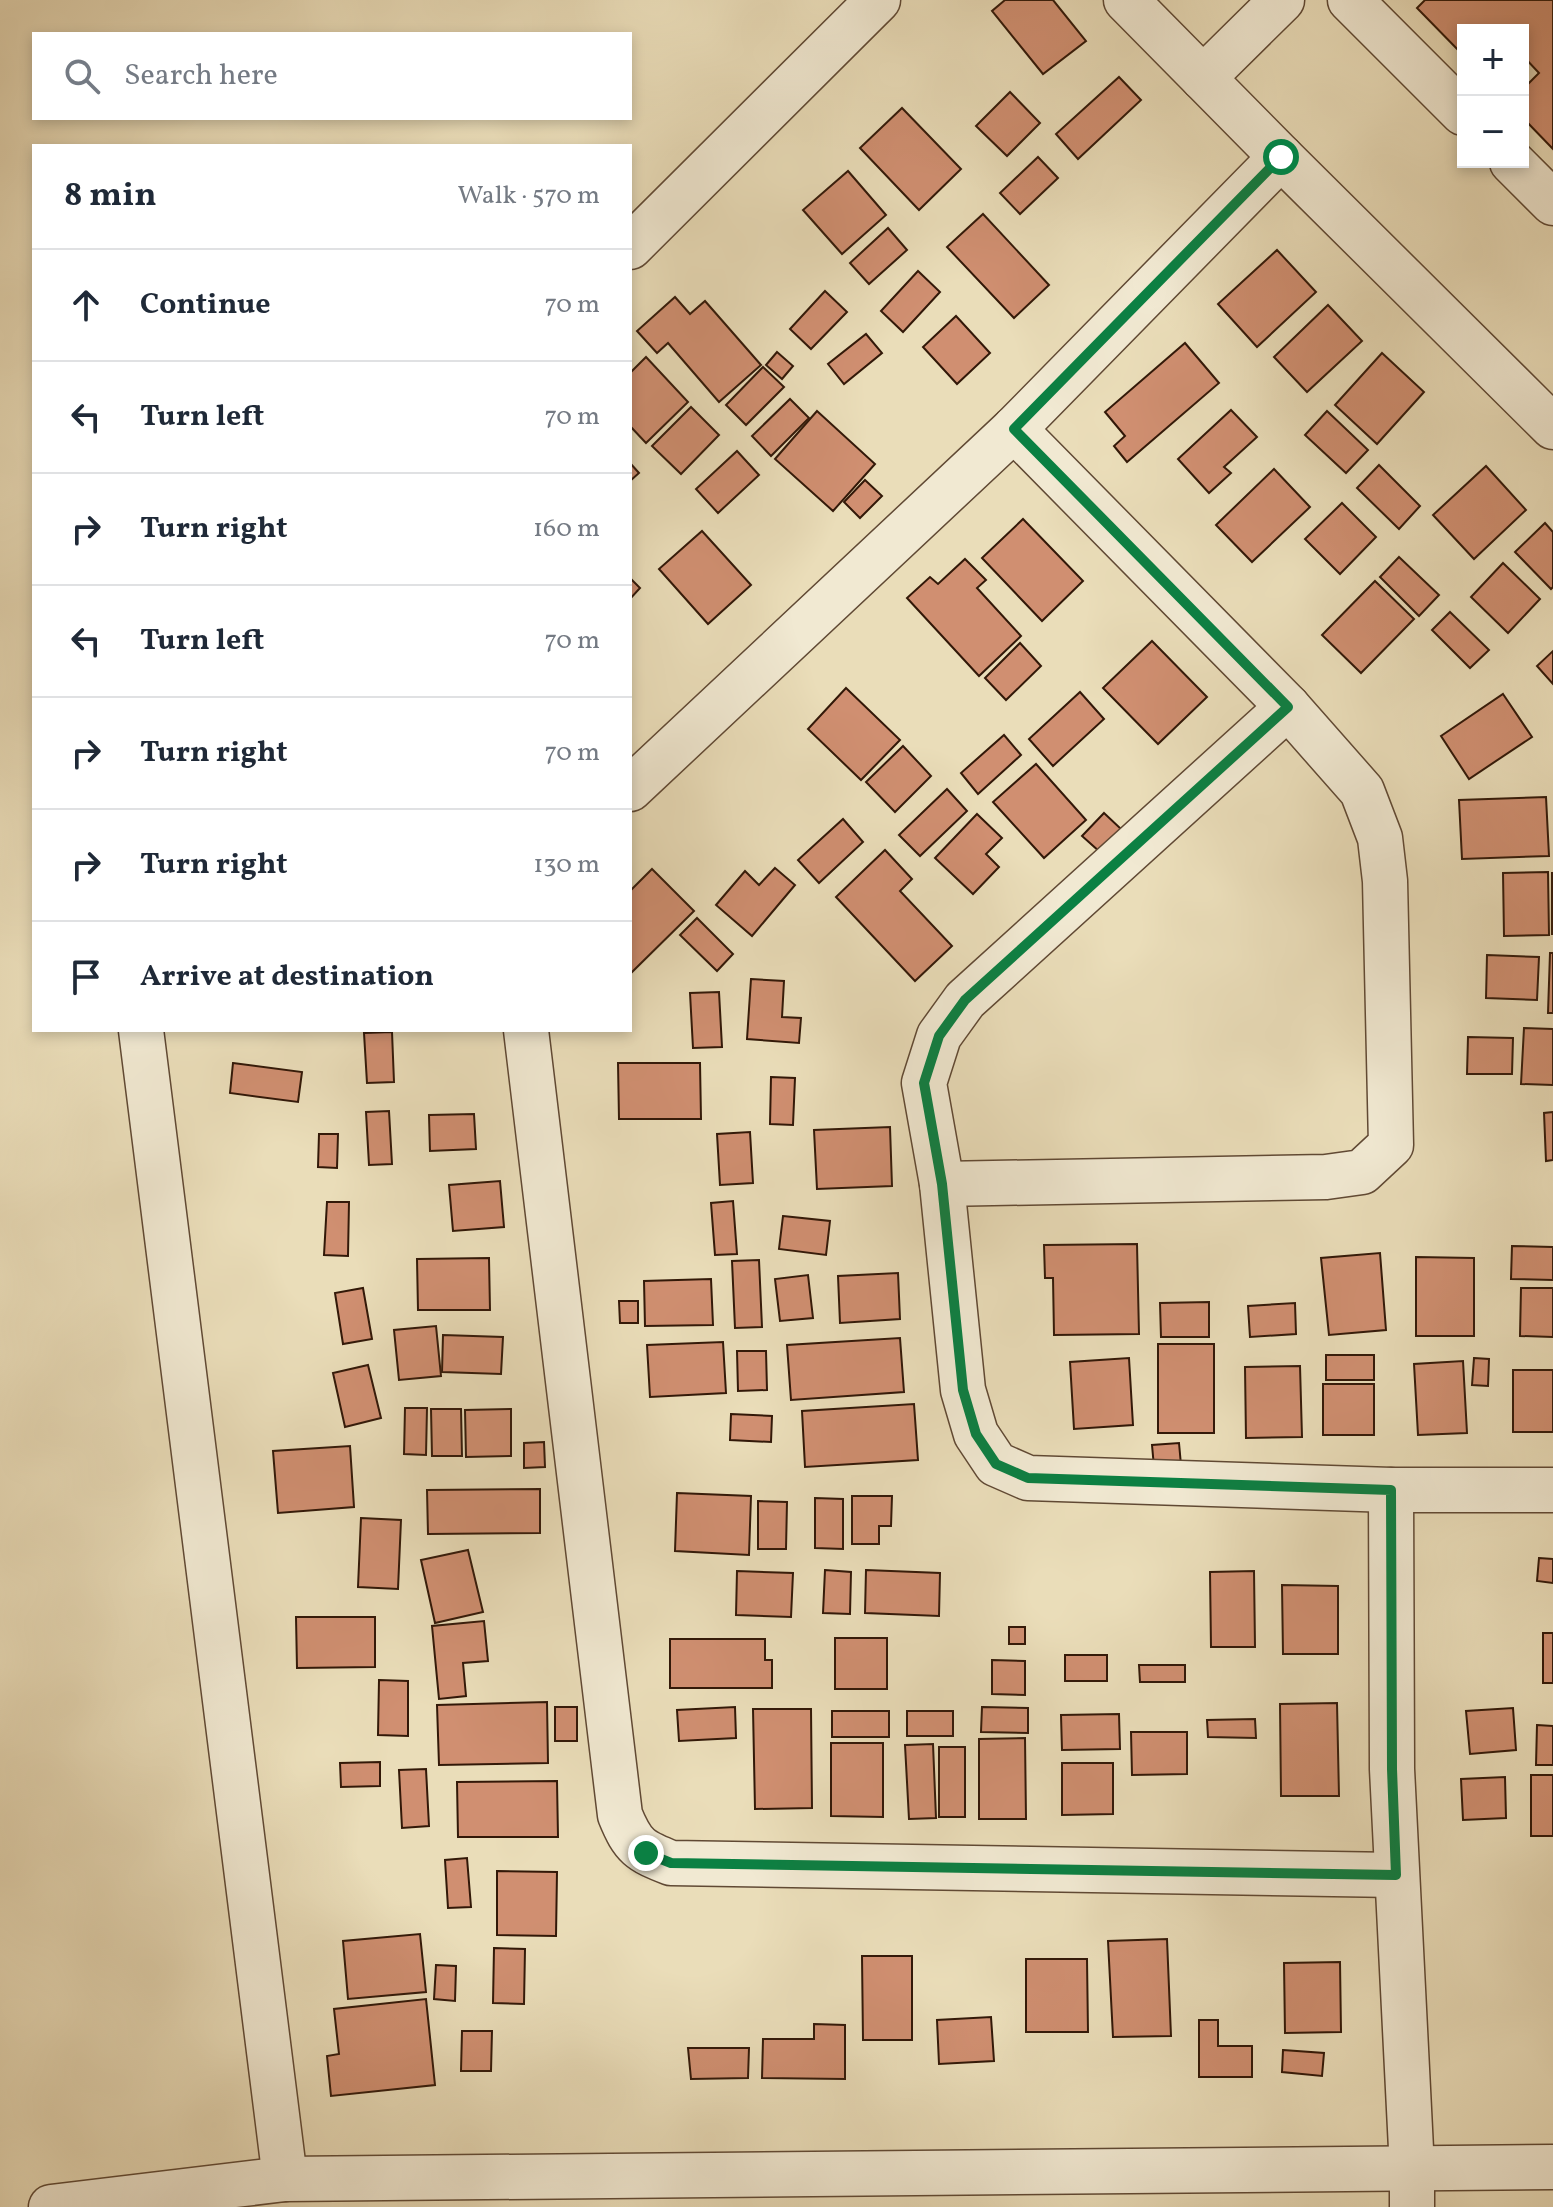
<!DOCTYPE html>
<html lang="en">
<head>
<meta charset="utf-8">
<style>
  :root { --surface:#fff; --page:#f6f6f7; --text:#1f2937; --muted:#747a83; --line:#e0e1e3 }
  body { margin:0; font-family:Vollkorn,serif; background:var(--page); color:var(--text) }
  .controls { position:absolute; right:24px; top:24px; display:grid; overflow:hidden; border-radius:0px; box-shadow:0 4px 12px #0003 }
  .controls button { width:72px; height:72px; display:grid; place-items:center; padding:0; border:0; border-bottom:2px solid var(--line); background:var(--surface); color:var(--text); font:40px sans-serif }
  .stop { position:absolute; width:24px; height:24px; margin:-18px; border:6px solid #0b8043; border-radius:50%; background:#fff }
  .stop.end { background:#0b8043; border-color:#fff; box-shadow:0 2px 8px #0008 }
  .list { margin:0; padding:0; list-style:none }
  h2 { display:flex; justify-content:space-between; align-items:center; height:104px; margin:0; padding:0 32px; font-size:34px }
  h2 small { font-size:26px; font-weight:400; color:var(--muted) }
  .list li { display:grid; grid-template-columns:52px 1fr auto; gap:24px; align-items:center; box-sizing:border-box; height:112px; padding:0 32px; border-top:2px solid var(--line) }
  .list b { display:block; font-size:30px; white-space:nowrap }
  .list em { font-size:26px; font-style:normal; color:var(--muted) }
  .icon { flex:none; width:44px; height:44px; fill:none; stroke:currentColor; stroke-width:2; stroke-linecap:round; stroke-linejoin:round }
  .map { position:relative; flex:none; width:1553px; height:2207px; overflow:hidden }
  .search { position:absolute; background:var(--surface); box-shadow:0 4px 12px #0003; left:32px; top:32px; width:600px; height:88px; display:flex; align-items:center; gap:20px; box-sizing:border-box; padding:0 28px; border-radius:0px; color:var(--muted); font-size:30px }
  .panel { position:absolute; background:var(--surface); box-shadow:0 4px 12px #0003; left:32px; top:144px; width:600px; height:888px; border-radius:0px }
  .map>svg:first-child { display:block }
</style>
</head>
<body>
<div class="map">
<svg width="1553" height="2207" viewBox="0 0 1553 2207">
  <rect width="100%" height="100%" fill="#eaddb9"/>
  <filter id="stains"><feTurbulence type="fractalNoise" baseFrequency=".0025" numOctaves="4"/><feColorMatrix values="0 0 0 0 .2 0 0 0 0 .09 0 0 0 0 .02 0 0 0 .5 -.17"/></filter>
  <radialGradient id="worn" r=".72"><stop offset=".6" stop-color="#630" stop-opacity="0"/><stop offset="1" stop-color="#630" stop-opacity=".3"/></radialGradient>
  <g fill="#d08f71" stroke="#321808" stroke-width="2">
    <path d="M1005,0H1053L1086,41L1043,74L992,11Z"/>
    <path d="M1425,0H1553V149L1523,118V89L1539,73L1523,56V30H1463V55L1417,8Z"/>
    <path d="M1119,77L1141,100L1078,159L1056,134Z"/>
    <path d="M1010,92L1040,123L1007,156L976,126Z"/>
    <path d="M902,108L961,169L919,210L860,148Z"/>
    <path d="M1038,157L1058,178L1020,214L1000,193Z"/>
    <path d="M848,171L886,215L842,254L803,210Z"/>
    <path d="M983,214L1049,285L1014,318L947,247Z"/>
    <path d="M888,228L907,250L869,284L850,263Z"/>
    <path d="M1277,250L1316,292L1257,347L1218,304Z"/>
    <path d="M918,271L940,292L903,332L881,311Z"/>
    <path d="M825,291L847,312L811,349L790,329Z"/>
    <path d="M675,297L690,314L705,301L761,365L719,402L668,343L657,353L637,331Z"/>
    <path d="M1328,305L1362,341L1307,392L1274,357Z"/>
    <path d="M956,316L990,353L957,384L923,347Z"/>
    <path d="M866,334L882,353L844,384L828,364Z"/>
    <path d="M1185,343L1219,383L1127,462L1114,446L1125,436L1105,412Z"/>
    <path d="M777,352L793,366L782,379L766,365Z"/>
    <path d="M1382,353L1424,392L1377,444L1335,405Z"/>
    <path d="M646,357L688,402L646,443L630,426V373Z"/>
    <path d="M763,367L784,387L746,425L726,405Z"/>
    <path d="M790,399L809,418L771,456L752,436Z"/>
    <path d="M691,407L719,435L681,474L652,446Z"/>
    <path d="M1231,410L1257,437L1224,467L1231,473L1209,493L1178,459Z"/>
    <path d="M817,411L875,464L833,511L775,459Z"/>
    <path d="M1327,411L1368,450L1346,473L1305,435Z"/>
    <path d="M737,451L759,475L718,513L696,489Z"/>
    <path d="M630,463L639,473L630,481Z"/>
    <path d="M1379,465L1420,506L1399,529L1357,488Z"/>
    <path d="M1486,466L1526,510L1474,559L1433,515Z"/>
    <path d="M1274,469L1310,507L1252,562L1216,525Z"/>
    <path d="M865,480L882,496L860,518L844,502Z"/>
    <path d="M1342,503L1376,537L1340,574L1305,539Z"/>
    <path d="M1023,519L1083,581L1042,621L982,558Z"/>
    <path d="M1545,523L1553,532V587L1551,589L1515,552Z"/>
    <path d="M702,531L751,585L708,624L659,569Z"/>
    <path d="M1399,557L1439,595L1419,616L1380,577Z"/>
    <path d="M965,559L986,580L977,588L1021,636L979,676L907,598L930,577L938,584Z"/>
    <path d="M1503,563L1540,599L1508,633L1471,597Z"/>
    <path d="M630,578L640,588L630,599Z"/>
    <path d="M1375,581L1414,619L1361,673L1322,635Z"/>
    <path d="M1450,612L1489,650L1470,668L1432,630Z"/>
    <path d="M1152,641L1207,697L1158,744L1103,688Z"/>
    <path d="M1020,643L1041,666L1006,700L985,678Z"/>
    <path d="M1553,651V684L1537,666Z"/>
    <path d="M846,688L900,740L861,780L808,729Z"/>
    <path d="M1080,692L1104,719L1053,766L1029,739Z"/>
    <path d="M1503,694L1532,737L1469,779L1441,736Z"/>
    <path d="M1004,735L1021,755L978,794L961,773Z"/>
    <path d="M903,746L931,776L895,812L866,782Z"/>
    <path d="M1036,764L1086,820L1044,858L993,802Z"/>
    <path d="M947,789L967,811L920,856L899,835Z"/>
    <path d="M1546,797L1549,856L1462,859L1459,800Z"/>
    <path d="M1104,813L1121,829L1100,852L1082,836Z"/>
    <path d="M977,814L1002,838L986,854L999,867L973,894L935,858Z"/>
    <path d="M843,819L863,842L819,883L798,860Z"/>
    <path d="M885,850L912,879L900,891L952,946L915,981L836,897Z"/>
    <path d="M775,868L795,885L752,936L716,905L745,871L759,885Z"/>
    <path d="M652,869L694,911L630,974V891Z"/>
    <path d="M1548,872L1549,935L1504,936L1503,873Z"/>
    <rect x="1552" y="873" width="1" height="61"/>
    <path d="M697,918L733,954L717,971L680,935Z"/>
    <path d="M1550,953H1553V1013H1548Z"/>
    <path d="M1487,955L1539,957L1537,1000L1486,998Z"/>
    <path d="M751,979L784,981L782,1017L801,1018L799,1043L747,1039Z"/>
    <path d="M719,992L722,1047L693,1048L690,993Z"/>
    <path d="M1524,1028L1553,1029V1085L1521,1084Z"/>
    <path d="M392,1032L394,1082L367,1083L364,1033Z"/>
    <path d="M1468,1037L1513,1038L1512,1074H1467Z"/>
    <path d="M233,1063L302,1072L298,1102L230,1093Z"/>
    <path d="M618,1063H700L701,1119H619Z"/>
    <path d="M771,1077L795,1078L793,1125L770,1124Z"/>
    <path d="M389,1111L392,1164L369,1165L366,1112Z"/>
    <path d="M1553,1112V1160L1546,1161L1544,1113Z"/>
    <path d="M474,1114L476,1149L430,1151L429,1115Z"/>
    <path d="M890,1127L892,1186L817,1189L814,1130Z"/>
    <path d="M750,1132L753,1183L720,1185L717,1134Z"/>
    <path d="M319,1134H338L337,1168L318,1167Z"/>
    <path d="M500,1181L504,1227L453,1231L449,1185Z"/>
    <path d="M733,1201L737,1254L715,1255L711,1203Z"/>
    <path d="M327,1202H349L348,1256L324,1255Z"/>
    <path d="M783,1216L830,1221L826,1255L779,1249Z"/>
    <path d="M1137,1244L1139,1334L1054,1335L1053,1278H1045L1044,1245Z"/>
    <path d="M1512,1246L1553,1247V1280L1511,1279Z"/>
    <path d="M1380,1253L1386,1330L1329,1335L1321,1258Z"/>
    <path d="M1416,1257L1474,1258V1336H1416Z"/>
    <path d="M489,1258L490,1310H418L417,1259Z"/>
    <path d="M759,1260L762,1327L735,1328L732,1261Z"/>
    <path d="M898,1273L900,1319L840,1323L838,1276Z"/>
    <path d="M808,1275L813,1318L780,1321L775,1279Z"/>
    <path d="M711,1279L713,1325L645,1326L644,1281Z"/>
    <path d="M363,1288L372,1339L343,1344L335,1293Z"/>
    <path d="M1521,1288H1553V1337L1520,1336Z"/>
    <path d="M619,1301H638V1323H620Z"/>
    <path d="M1209,1302V1337H1161L1160,1303Z"/>
    <path d="M1295,1303L1296,1334L1250,1337L1248,1306Z"/>
    <path d="M436,1326L441,1376L399,1380L394,1330Z"/>
    <path d="M443,1335L503,1337L501,1374L442,1372Z"/>
    <path d="M900,1338L904,1392L791,1400L787,1345Z"/>
    <path d="M723,1342L726,1393L650,1397L647,1345Z"/>
    <rect x="1158" y="1344" width="56" height="89"/>
    <path d="M737,1351H766L767,1390L738,1391Z"/>
    <rect x="1326" y="1355" width="48" height="25"/>
    <path d="M1129,1358L1133,1425L1074,1429L1070,1362Z"/>
    <path d="M1474,1358L1489,1359L1488,1386L1472,1385Z"/>
    <path d="M1463,1361L1467,1433L1418,1435L1414,1364Z"/>
    <path d="M368,1365L381,1418L345,1427L333,1373Z"/>
    <path d="M1300,1366L1302,1437L1246,1438L1245,1367Z"/>
    <rect x="1513" y="1370" width="40" height="62"/>
    <rect x="1323" y="1384" width="51" height="51"/>
    <path d="M914,1404L918,1460L805,1467L802,1411Z"/>
    <path d="M405,1408H427L426,1455L404,1454Z"/>
    <path d="M431,1409H461L462,1456H432Z"/>
    <path d="M511,1409V1456L466,1457L465,1410Z"/>
    <path d="M731,1414L772,1416L771,1442L730,1440Z"/>
    <path d="M544,1442L545,1467L524,1468V1443Z"/>
    <path d="M1179,1443L1181,1465L1154,1467L1152,1445Z"/>
    <path d="M350,1446L354,1507L278,1513L273,1451Z"/>
    <path d="M540,1489V1533L428,1534L427,1490Z"/>
    <path d="M677,1493L751,1496L749,1555L675,1551Z"/>
    <path d="M852,1496H892L891,1526H879V1544H852Z"/>
    <path d="M815,1498L843,1499V1549L815,1548Z"/>
    <path d="M758,1501L787,1502L786,1549H758Z"/>
    <path d="M361,1518L401,1520L398,1589L358,1587Z"/>
    <path d="M468,1550L483,1612L435,1623L421,1560Z"/>
    <path d="M1539,1558L1553,1559V1583L1537,1581Z"/>
    <path d="M825,1570L851,1572L850,1614L823,1613Z"/>
    <path d="M866,1570L940,1573L939,1616L865,1613Z"/>
    <path d="M737,1571L793,1573L791,1617L736,1615Z"/>
    <path d="M1254,1571L1255,1647H1211L1210,1572Z"/>
    <path d="M1282,1585L1338,1586V1654H1283Z"/>
    <path d="M296,1617H375V1667L297,1668Z"/>
    <path d="M484,1621L488,1661L463,1663L466,1696L439,1699L432,1626Z"/>
    <rect x="1009" y="1627" width="16" height="17"/>
    <rect x="1543" y="1633" width="10" height="50"/>
    <rect x="835" y="1638" width="52" height="51"/>
    <path d="M670,1639H765V1660H772V1688H670Z"/>
    <rect x="1065" y="1655" width="42" height="26"/>
    <path d="M992,1660L1025,1661V1695L992,1694Z"/>
    <path d="M1139,1665H1185V1682H1140Z"/>
    <path d="M379,1680L408,1681V1736L378,1735Z"/>
    <path d="M547,1702L548,1763L439,1765L437,1705Z"/>
    <path d="M1337,1703L1339,1796H1281L1280,1704Z"/>
    <rect x="555" y="1707" width="22" height="34"/>
    <path d="M735,1707L736,1738L679,1741L677,1710Z"/>
    <path d="M982,1707L1028,1708V1733L981,1732Z"/>
    <path d="M1513,1708L1516,1750L1470,1754L1466,1711Z"/>
    <path d="M753,1709H811L812,1808L755,1809Z"/>
    <rect x="832" y="1711" width="57" height="26"/>
    <rect x="907" y="1711" width="46" height="25"/>
    <path d="M1119,1714L1120,1749L1062,1750L1061,1715Z"/>
    <path d="M1255,1719L1256,1738L1208,1737L1207,1720Z"/>
    <path d="M1537,1725L1553,1726V1765H1536Z"/>
    <path d="M1131,1732H1187V1774L1132,1775Z"/>
    <path d="M1025,1738L1026,1819H979V1739Z"/>
    <path d="M831,1743H883V1817L831,1816Z"/>
    <path d="M933,1744L936,1818L909,1819L905,1745Z"/>
    <rect x="939" y="1747" width="26" height="70"/>
    <path d="M380,1762V1786L341,1787L340,1763Z"/>
    <path d="M1062,1763H1113V1814L1062,1815Z"/>
    <path d="M426,1769L429,1826L402,1828L399,1770Z"/>
    <rect x="1531" y="1775" width="22" height="61"/>
    <path d="M1505,1777L1506,1818L1463,1820L1461,1779Z"/>
    <path d="M557,1781L558,1837H458L457,1782Z"/>
    <path d="M467,1858L471,1907L448,1908L445,1860Z"/>
    <path d="M497,1871L557,1872L556,1936L497,1935Z"/>
    <path d="M420,1934L426,1992L348,1999L343,1941Z"/>
    <path d="M1167,1939L1171,2036L1113,2037L1108,1941Z"/>
    <path d="M494,1948L525,1949L524,2004L493,2003Z"/>
    <path d="M862,1956H912V2040H863Z"/>
    <path d="M1026,1959H1087L1088,2032H1026Z"/>
    <path d="M1340,1962L1341,2032L1285,2033L1284,1963Z"/>
    <path d="M436,1965L456,1966L455,2001L434,1999Z"/>
    <path d="M426,1999L435,2085L331,2096L327,2056L339,2054L334,2009Z"/>
    <path d="M991,2017L994,2061L939,2064L937,2020Z"/>
    <path d="M1199,2020H1218V2046H1252V2077H1199Z"/>
    <path d="M814,2024L845,2025V2079L762,2078L763,2039H814Z"/>
    <path d="M462,2031H492L491,2071H461Z"/>
    <path d="M688,2048H749L748,2078L691,2079Z"/>
    <path d="M1283,2050L1324,2053L1322,2076L1282,2072Z"/>
  </g>
  <g fill="none" stroke-linecap="round" stroke-linejoin="round">
    <g stroke="#604934" stroke-width="47">
      <g id="minor">
        <path d="M1126,0L1281,157L1553,427"/>
        <path d="M1350,0L1463,113"/>
        <path d="M1203,78L1282,0"/>
        <path d="M1512,162L1553,203"/>
        <path d="M630,247L878,0"/>
        <path d="M1288,707L965,1000L939,1036L924,1083L942,1184L963,1390L976,1434L996,1464L1028,1478L1391,1490H1553"/>
        <path d="M630,789L1014,429L1281,157"/>
        <path d="M141,1030L285,2179"/>
        <path d="M526,1030L620,1815C633,1847 640,1851 671,1863L1396,1875"/>
        <path d="M942,1184L1326,1177L1362,1172L1391,1145L1385,881L1380,838L1362,791L1288,707L1014,429"/>
        <path d="M1391,1490L1392,1769L1412,2169V2207"/>
        <path d="M51,2207L285,2179L1553,2167"/>
      </g>
    </g>
    <use href="#minor" stroke="#f1e9d2" stroke-width="44"/>
  </g>
  <g fill="none" stroke-linecap="round" stroke-linejoin="round">
    <path stroke="#0b8043" stroke-width="10" d="M646,1853L671,1863L1396,1875L1392,1769L1391,1490L1028,1478L996,1464L976,1434L963,1390L942,1184L924,1083L939,1036L965,1000L1288,707L1014,429L1281,157"/>
  </g>
  <rect width="100%" height="100%" filter="url(#stains)"/>
  <rect width="100%" height="100%" fill="url(#worn)"/>
</svg>
<div class="controls">
<button>+</button>
<button>−</button>
</div>
<div class="stop" style="left:1281px;top:157px"></div>
<div class="stop end" style="left:646px;top:1853px"></div>
<div class="search"><svg class="icon" aria-label="search" viewBox="0 0 24 24"><circle cx="10" cy="10" r="6"/><path d="M15 15l6 6"/></svg>Search here</div>
<section class="panel">
<h2>8 min<small>Walk · 570 m</small></h2>
<ul class="list">
<li><svg class="icon" aria-label="ahead" viewBox="0 0 24 24"><path d="M12 20V5M6 11l6-6 6 6"/></svg><div><b>Continue</b></div><em>70 m</em></li>
<li><svg class="icon" aria-label="left" viewBox="0 0 24 24"><path d="M17 20v-9H6M10 6l-5 5 5 5"/></svg><div><b>Turn left</b></div><em>70 m</em></li>
<li><svg class="icon" aria-label="right" viewBox="0 0 24 24"><path d="M7 20v-9h11M14 6l5 5-5 5"/></svg><div><b>Turn right</b></div><em>160 m</em></li>
<li><svg class="icon" aria-label="left" viewBox="0 0 24 24"><path d="M17 20v-9H6M10 6l-5 5 5 5"/></svg><div><b>Turn left</b></div><em>70 m</em></li>
<li><svg class="icon" aria-label="right" viewBox="0 0 24 24"><path d="M7 20v-9h11M14 6l5 5-5 5"/></svg><div><b>Turn right</b></div><em>70 m</em></li>
<li><svg class="icon" aria-label="right" viewBox="0 0 24 24"><path d="M7 20v-9h11M14 6l5 5-5 5"/></svg><div><b>Turn right</b></div><em>130 m</em></li>
<li><svg class="icon" aria-label="arrive" viewBox="0 0 24 24"><path d="M6 21V4h12l-3 4 3 4H6"/></svg><div><b>Arrive at destination</b></div></li>
</ul>
</section>
</div>
</body>
</html>
